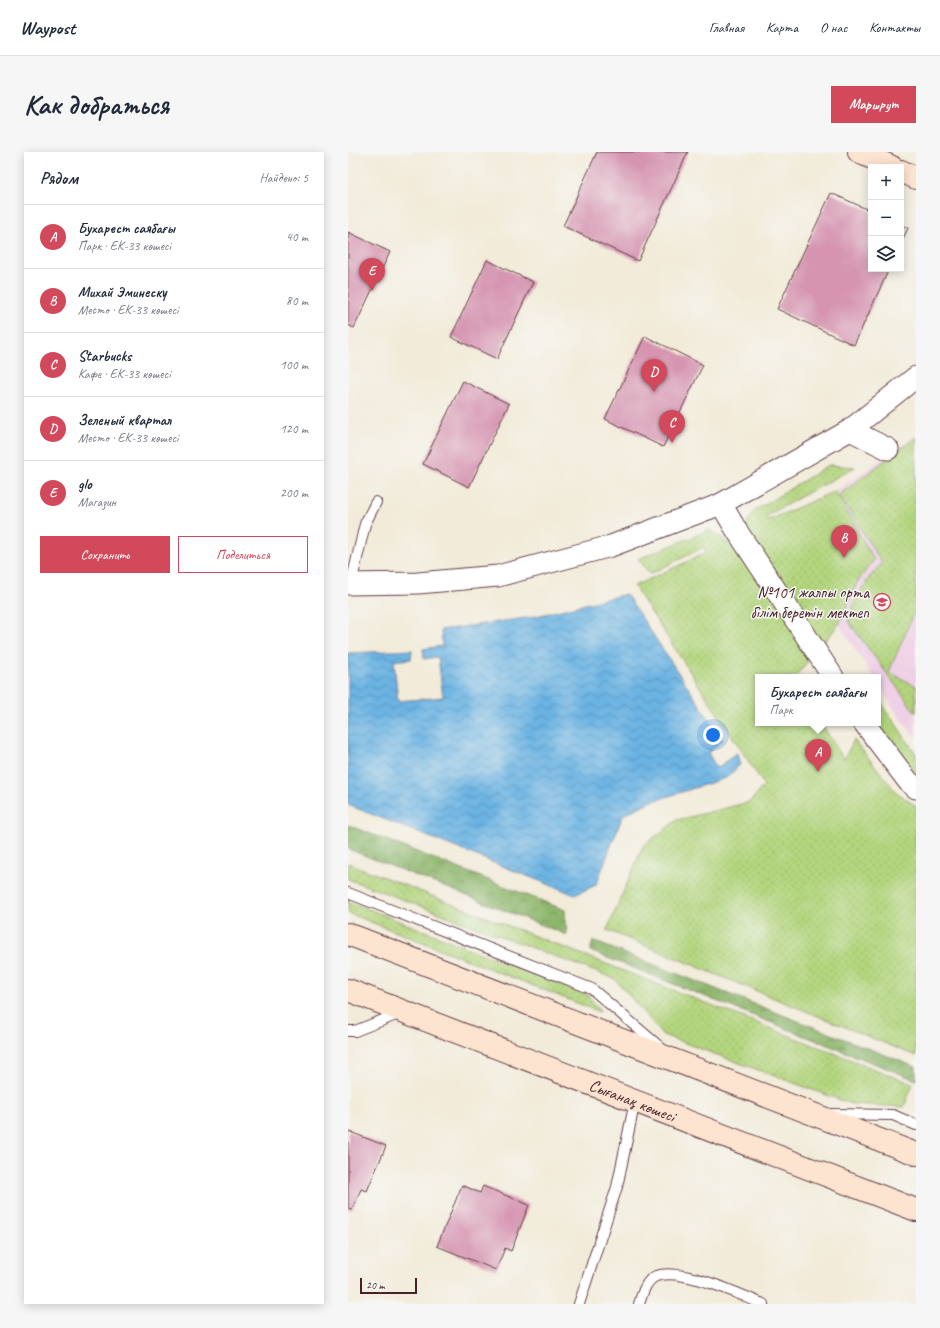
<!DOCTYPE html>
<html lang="ru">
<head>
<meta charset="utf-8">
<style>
  :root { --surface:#fff; --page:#f6f6f7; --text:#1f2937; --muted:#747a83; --line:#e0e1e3; --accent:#d1495b }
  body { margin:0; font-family:Caveat,sans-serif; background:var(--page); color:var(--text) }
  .controls { position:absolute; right:12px; top:12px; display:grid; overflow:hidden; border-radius:0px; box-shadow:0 2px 10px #0003 }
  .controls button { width:36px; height:36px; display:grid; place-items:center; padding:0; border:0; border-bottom:1px solid var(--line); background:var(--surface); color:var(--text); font:20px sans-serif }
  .scale { position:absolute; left:12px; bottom:10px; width:57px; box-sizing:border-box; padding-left:4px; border:2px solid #4a1f2b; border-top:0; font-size:11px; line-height:14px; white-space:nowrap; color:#4a1f2b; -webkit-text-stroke:3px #f6f6f2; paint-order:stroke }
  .you { position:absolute; left:365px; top:583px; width:14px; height:14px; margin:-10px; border:3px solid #fff; border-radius:50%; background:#1a73e8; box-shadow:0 0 0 6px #1a73e833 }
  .badge { display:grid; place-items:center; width:26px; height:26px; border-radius:50%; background:var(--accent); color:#fff; font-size:13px; font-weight:700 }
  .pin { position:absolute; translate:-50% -33px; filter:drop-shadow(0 1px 2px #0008) }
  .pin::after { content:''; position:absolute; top:21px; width:14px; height:12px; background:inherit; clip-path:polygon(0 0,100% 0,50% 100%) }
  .popup { position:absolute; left:407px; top:522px; width:126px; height:52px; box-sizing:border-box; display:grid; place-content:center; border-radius:0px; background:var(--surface); filter:drop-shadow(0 1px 3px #0005); font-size:13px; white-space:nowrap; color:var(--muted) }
  .popup b { font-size:15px; color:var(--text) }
  .popup::after { content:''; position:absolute; left:50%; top:100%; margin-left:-8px; border:8px solid transparent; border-top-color:var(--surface) }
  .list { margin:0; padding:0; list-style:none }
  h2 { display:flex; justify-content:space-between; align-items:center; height:52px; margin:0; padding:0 16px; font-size:17px }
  h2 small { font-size:13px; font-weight:400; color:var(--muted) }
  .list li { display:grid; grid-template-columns:26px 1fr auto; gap:12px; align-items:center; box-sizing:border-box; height:64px; padding:0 16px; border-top:1px solid var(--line) }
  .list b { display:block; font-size:15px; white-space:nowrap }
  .list p { margin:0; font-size:13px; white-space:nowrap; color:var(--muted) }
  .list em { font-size:13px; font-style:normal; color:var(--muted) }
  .actions { display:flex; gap:8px; padding:12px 16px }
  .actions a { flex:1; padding:9px 0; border:1px solid var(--accent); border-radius:0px; text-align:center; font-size:14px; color:var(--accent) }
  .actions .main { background:var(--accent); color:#fff }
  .icon { flex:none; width:22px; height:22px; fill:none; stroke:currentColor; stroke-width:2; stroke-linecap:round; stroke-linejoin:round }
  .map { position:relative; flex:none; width:568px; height:1152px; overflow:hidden; border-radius:0px }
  header { display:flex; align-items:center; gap:24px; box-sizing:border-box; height:56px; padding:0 20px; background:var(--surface); border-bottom:1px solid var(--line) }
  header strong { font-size:19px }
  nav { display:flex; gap:22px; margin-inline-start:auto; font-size:14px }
  .intro { display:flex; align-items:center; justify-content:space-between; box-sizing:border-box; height:96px; padding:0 24px }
  h1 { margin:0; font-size:28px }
  .button { padding:10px 18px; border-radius:0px; background:var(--accent); color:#fff; font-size:14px; font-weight:700 }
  main { display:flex; gap:24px; padding:0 24px }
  aside { flex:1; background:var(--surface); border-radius:0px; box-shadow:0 2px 10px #0003 }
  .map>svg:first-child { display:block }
</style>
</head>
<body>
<header>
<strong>Waypost</strong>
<nav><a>Главная</a><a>Карта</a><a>О нас</a><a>Контакты</a></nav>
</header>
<div class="intro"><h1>Как добраться</h1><a class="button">Маршрут</a></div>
<main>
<aside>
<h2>Рядом<small>Найдено: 5</small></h2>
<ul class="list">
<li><span class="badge">A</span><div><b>Бухарест саябағы</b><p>Парк · ЕК-33 көшесі</p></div><em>40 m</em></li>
<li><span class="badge">B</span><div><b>Михай Эминеску</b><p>Место · ЕК-33 көшесі</p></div><em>80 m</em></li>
<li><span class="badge">C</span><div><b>Starbucks</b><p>Кафе · ЕК-33 көшесі</p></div><em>100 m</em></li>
<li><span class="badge">D</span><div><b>Зеленый квартал</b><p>Место · ЕК-33 көшесі</p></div><em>120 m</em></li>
<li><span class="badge">E</span><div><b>glo</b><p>Магазин</p></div><em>200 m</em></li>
</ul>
<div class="actions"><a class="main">Сохранить</a><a>Поделиться</a></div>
</aside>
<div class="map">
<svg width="568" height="1152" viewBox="0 0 568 1152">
  <defs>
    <pattern id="grass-dots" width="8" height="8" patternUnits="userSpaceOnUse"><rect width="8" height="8" fill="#b2d57d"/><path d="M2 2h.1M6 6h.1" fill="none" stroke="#9bb66c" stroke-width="1.8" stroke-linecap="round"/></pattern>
    <pattern id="forest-crowns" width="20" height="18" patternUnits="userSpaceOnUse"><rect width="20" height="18" fill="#8db66c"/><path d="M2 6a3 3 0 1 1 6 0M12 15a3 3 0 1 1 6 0" fill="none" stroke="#759359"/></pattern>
    <pattern id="water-waves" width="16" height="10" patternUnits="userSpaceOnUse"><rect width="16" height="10" fill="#6bb3e3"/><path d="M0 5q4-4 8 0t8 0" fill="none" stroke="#5a91b8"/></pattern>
  </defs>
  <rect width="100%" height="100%" fill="#f6f6f2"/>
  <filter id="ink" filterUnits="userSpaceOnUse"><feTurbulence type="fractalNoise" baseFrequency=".025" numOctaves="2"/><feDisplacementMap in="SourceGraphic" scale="8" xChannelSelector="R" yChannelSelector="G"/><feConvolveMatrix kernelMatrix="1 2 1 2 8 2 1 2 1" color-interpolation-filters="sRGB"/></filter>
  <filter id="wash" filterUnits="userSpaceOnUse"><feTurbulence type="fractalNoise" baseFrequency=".012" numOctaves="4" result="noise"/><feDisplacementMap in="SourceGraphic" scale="16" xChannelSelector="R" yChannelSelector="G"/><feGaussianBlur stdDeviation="0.9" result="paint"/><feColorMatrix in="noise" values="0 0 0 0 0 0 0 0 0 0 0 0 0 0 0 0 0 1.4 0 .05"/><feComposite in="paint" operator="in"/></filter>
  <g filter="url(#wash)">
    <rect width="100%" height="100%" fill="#f2ebd9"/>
    <path fill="#efd0e6" d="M568,284V586L550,563L530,532V525H525L491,472L510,429L526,408L487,339Z"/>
    <g fill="url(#grass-dots)" stroke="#7e7a54">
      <path d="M568,285V456L541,520L568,534V561L500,469C505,448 519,426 534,411L491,343Z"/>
      <path d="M481,313L507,315L418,364L421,368L487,339L526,408L510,429L491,472L447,525H410V571H473L496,607L506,588L548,640L568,654V904L259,778L295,694L329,668L402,650L416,633L286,434L358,401L356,395L302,422L290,407L361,378L375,386L378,392L400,380L397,375L406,359Z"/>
      <path d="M532,549L568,602V622L526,571H530V554Z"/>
      <path d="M0,711L565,932L556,955L503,952L315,883L267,827L0,727Z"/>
      <path d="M0,749L240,843L252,860L0,761Z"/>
    </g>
    <g fill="url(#forest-crowns)" stroke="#6c6a4c">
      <path d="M0,673L217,758L219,783L0,697Z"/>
      <path d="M245,789L568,915V928L242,799Z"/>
    </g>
    <path fill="url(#water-waves)" stroke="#5a6987" d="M278,442L375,588L360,601L369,616L389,601L392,613L378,626L299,651L275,663L248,733L227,743L0,653V501L64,498L63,507L46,509L50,549L95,545L90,505L76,507L75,497L94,494L93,478L184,465Z"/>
    <g id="blocks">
      <g fill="#d694b1">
        <path d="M249,0H340L290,109L215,74Z"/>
        <path d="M483,41L523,59V117H541L506,193L429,157Z"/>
        <path d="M553,73L560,76L553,91Z"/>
        <path d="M0,80L42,100L6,176L0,173Z"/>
        <path d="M139,108L185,130L149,207L103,185Z"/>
        <path d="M297,184L355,213L315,295L257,267Z"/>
        <path d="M115,229L161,252L121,335L75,312Z"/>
        <path d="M0,979L38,994L19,1039L13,1037L4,1058L0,1057Z"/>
        <path d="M114,1033L132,1041L135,1034L181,1053L163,1099L157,1096L148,1118L89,1094Z"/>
      </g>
    </g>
  </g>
  <g filter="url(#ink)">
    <use href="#blocks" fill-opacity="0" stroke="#633e45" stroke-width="1"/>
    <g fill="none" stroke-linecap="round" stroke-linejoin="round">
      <g stroke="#633e45" stroke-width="12">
        <g id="lane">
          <path d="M3,432L17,372L28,350"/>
          <path d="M0,741L244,837L313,896"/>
          <path d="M0,879H7L53,861"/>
          <path d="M482,962L545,963L568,973"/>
          <path d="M231,1152L269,1035L287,949"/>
          <path d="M291,1152C294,1142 298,1128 308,1124C334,1115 390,1142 415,1152"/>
        </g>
      </g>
      <g stroke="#633e45" stroke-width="23">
        <g id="street">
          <path d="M502,278L568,225"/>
          <path d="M373,352L389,379L485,525"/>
          <path d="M0,432L70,431L150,424L263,394L373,352L502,278L540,297"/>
          <path d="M516,571L560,629L568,636"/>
        </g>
      </g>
      <g stroke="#633e45" stroke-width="24">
        <g id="secondary">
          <path d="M511,0L544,15"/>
          <path d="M553,19L568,26"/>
          <path d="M0,782L568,1002"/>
          <path id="s1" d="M0,838L568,1058"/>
        </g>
      </g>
      <use href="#lane" stroke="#fff" stroke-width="10"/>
      <use href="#street" stroke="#fff" stroke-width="21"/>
      <use href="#secondary" stroke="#fde4d0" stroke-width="22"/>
    </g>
  </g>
  <defs>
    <g id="school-ring" transform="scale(0.9)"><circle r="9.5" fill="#f6f6f2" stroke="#d1495b" stroke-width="1.5"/><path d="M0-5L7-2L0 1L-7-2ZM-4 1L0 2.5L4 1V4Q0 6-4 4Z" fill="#d1495b"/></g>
  </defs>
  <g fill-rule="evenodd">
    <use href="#school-ring" x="534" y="450"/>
  </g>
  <g text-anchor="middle" stroke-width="3" stroke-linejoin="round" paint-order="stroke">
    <g font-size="17" fill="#4a1f2b" stroke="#f6f6f2" text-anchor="end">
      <text x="521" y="446">№101 жалпы орта<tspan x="521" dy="20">білім беретін мектеп</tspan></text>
    </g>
    <g font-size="17" fill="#4a1f2b" stroke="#f6f6f2">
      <text dy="6" stroke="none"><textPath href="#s1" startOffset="305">Сығанақ көшесі</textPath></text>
    </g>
  </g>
</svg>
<div class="controls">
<button>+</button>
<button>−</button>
<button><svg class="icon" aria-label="layers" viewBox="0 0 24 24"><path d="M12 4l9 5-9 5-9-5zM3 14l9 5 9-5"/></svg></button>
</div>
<div class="scale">20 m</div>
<div class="you"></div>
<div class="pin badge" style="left:470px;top:620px">A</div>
<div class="popup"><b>Бухарест саябағы</b>Парк</div>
<div class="pin badge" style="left:496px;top:406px">B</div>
<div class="pin badge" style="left:324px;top:291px">C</div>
<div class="pin badge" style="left:306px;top:240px">D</div>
<div class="pin badge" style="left:24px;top:139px">E</div>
</div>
</main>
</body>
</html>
